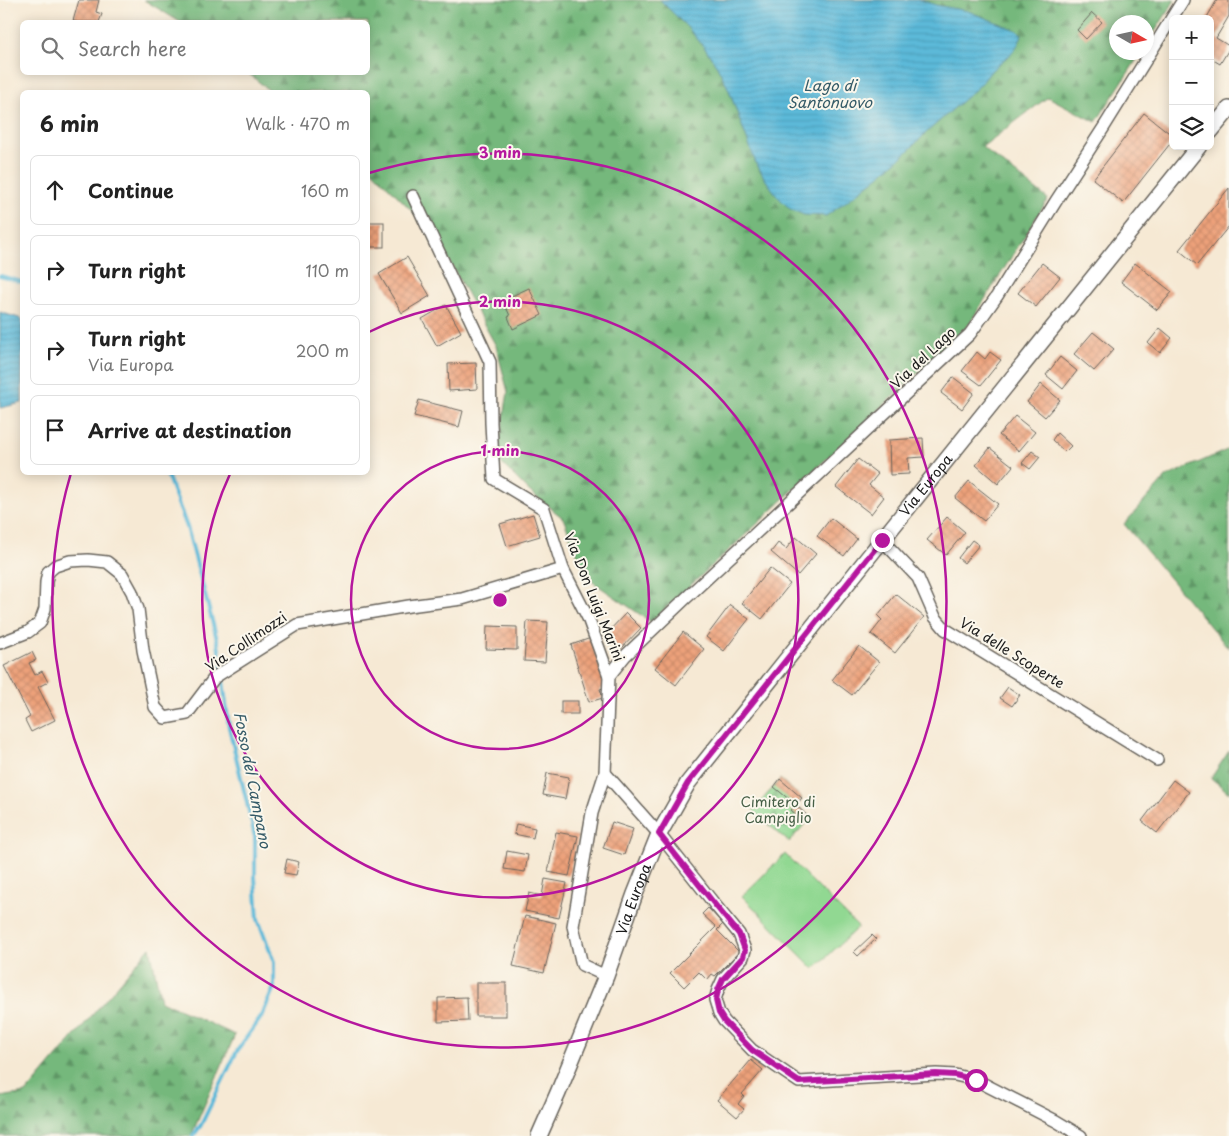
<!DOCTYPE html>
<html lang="en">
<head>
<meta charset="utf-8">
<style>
  :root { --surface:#fff; --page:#f2f2f2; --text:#222; --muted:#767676; --line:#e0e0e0 }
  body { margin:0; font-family:"Playpen Sans",sans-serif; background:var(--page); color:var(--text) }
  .controls { position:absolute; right:15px; top:15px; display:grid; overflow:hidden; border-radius:8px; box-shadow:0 2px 12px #0003 }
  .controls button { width:45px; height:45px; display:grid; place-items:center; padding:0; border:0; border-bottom:1px solid var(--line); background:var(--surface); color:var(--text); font:25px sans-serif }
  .compass { position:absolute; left:1109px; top:15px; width:45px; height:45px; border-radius:50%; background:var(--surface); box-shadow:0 2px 12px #0003; rotate:99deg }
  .stop { position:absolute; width:15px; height:15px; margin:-11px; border:4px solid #b5179e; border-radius:50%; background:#fff }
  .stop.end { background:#b5179e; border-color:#fff; box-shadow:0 1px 5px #0008 }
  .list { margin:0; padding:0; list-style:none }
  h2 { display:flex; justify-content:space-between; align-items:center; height:65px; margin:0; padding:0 20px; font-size:21px }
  h2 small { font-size:16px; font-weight:400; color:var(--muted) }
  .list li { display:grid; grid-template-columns:32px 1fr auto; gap:15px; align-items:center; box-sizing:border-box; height:70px; margin:0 10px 10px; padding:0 10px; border:1px solid var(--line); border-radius:8px }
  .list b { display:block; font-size:19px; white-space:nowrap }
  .list p { margin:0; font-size:16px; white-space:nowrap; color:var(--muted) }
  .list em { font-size:16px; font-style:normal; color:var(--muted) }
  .icon { flex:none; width:28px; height:28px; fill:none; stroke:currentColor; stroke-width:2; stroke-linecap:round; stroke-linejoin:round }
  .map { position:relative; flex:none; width:1229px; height:1136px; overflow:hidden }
  .search { position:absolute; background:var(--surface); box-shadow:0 2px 12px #0003; left:20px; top:20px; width:350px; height:55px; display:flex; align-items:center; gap:12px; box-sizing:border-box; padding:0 18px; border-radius:8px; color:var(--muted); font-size:19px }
  .panel { position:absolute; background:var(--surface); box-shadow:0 2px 12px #0003; left:20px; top:90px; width:350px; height:385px; border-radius:8px }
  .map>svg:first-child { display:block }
</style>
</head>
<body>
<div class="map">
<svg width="1229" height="1136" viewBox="0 0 1229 1136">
  <defs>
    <pattern id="forest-firs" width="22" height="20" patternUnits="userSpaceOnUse" patternTransform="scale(1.25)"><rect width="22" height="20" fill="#74b87c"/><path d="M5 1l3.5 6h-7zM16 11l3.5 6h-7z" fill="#5e9565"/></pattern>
    <pattern id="cemetery-stones" width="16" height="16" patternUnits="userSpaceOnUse" patternTransform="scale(1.25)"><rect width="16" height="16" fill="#91d892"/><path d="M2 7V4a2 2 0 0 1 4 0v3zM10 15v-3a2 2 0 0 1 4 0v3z" fill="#7cb97d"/></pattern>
    <pattern id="water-rules" width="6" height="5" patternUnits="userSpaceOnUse" patternTransform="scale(1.25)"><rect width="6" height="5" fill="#5bb9d9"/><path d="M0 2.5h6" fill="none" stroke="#4f9eba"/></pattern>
    <pattern id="building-cross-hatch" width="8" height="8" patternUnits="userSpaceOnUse" patternTransform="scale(1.25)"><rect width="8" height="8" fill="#eda17a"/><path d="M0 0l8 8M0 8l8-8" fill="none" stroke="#cb8a69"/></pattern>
  </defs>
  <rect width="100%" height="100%" fill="#fbf7ec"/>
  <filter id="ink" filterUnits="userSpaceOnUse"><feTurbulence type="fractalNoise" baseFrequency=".02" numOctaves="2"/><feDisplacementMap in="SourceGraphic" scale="10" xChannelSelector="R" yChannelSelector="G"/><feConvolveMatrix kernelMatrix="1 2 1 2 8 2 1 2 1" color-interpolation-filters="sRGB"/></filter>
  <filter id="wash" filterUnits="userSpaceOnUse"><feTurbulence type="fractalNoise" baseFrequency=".0096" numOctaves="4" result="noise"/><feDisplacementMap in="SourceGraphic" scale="20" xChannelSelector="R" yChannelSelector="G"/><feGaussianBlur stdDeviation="1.12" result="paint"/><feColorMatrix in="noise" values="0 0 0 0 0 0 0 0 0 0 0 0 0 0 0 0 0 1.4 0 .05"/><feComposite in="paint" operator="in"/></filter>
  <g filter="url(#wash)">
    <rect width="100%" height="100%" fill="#f6e9d4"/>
    <g fill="url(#forest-firs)" stroke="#486a4c">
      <path d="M144,0H1175L1147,44L1146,22H1116V52L1141,53L1096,122L1048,97L982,147L1048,199L968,326L754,527L651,622L587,578L563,518L529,491L497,459L508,392L496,346L433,232L368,166V92H271L248,73L368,72V22H180Z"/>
      <path d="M1229,449V649L1124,524L1166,477Z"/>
      <path d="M1229,751V793L1211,778Z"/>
      <path d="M150,947L161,1001L235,1035L191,1136H0V1097L26,1093Z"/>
    </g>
    <path fill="url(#cemetery-stones)" stroke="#567a57" d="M780,779L802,798L796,805L810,818L789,842L753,811Z"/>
    <path fill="#91d892" stroke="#567a57" d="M785,854L858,927L814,969L742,896Z"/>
    <g fill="url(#water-rules)" stroke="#3c6a7a">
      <path d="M660,0H921L936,5L968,11L1016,30L1022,34C1019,51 1002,60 991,71C987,76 983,82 978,87L927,132L907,152L879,176L847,201L826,216L804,215L790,209L778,197L765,179L755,161L728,88L717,66L704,47L688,28Z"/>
      <path d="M0,312L22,319V403L0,408Z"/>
    </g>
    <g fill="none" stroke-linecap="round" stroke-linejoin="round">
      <g stroke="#5bb9d9" stroke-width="4">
        <path d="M0,276L22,282"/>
        <path d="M166,472L187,527L218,643L229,727L255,837V877L258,919L274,962V987L262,1016L237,1051L201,1125L193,1136"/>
      </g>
    </g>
    <g id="blocks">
      <g fill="url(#building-cross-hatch)">
        <path d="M79,0H99L96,12L102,14L99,22H77L73,21Z"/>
        <path d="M1217,0H1229V16L1216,38L1229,46V49L1220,64L1210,58V19H1206Z"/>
        <path d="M1092,13L1102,22L1086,39L1077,30Z"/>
        <path d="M1144,113L1173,136V140L1123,203L1093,179Z"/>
        <path d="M1229,188V226L1197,265L1179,250Z"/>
        <rect x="368" y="222" width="16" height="25"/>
        <path d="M407,257L430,296L402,313L379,274Z"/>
        <path d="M1042,263L1060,277L1036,307L1018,293Z"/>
        <path d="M1135,263L1172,292L1157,310L1121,282Z"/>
        <path d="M529,288L542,315L513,329L508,317L510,316L503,300Z"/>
        <path d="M446,305L461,332L437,346L422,319Z"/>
        <path d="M1160,328L1172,338L1160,353L1148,343Z"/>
        <path d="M1093,332L1114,349L1094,371L1074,354Z"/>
        <path d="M977,352L985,359L990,352L1001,360L981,385L962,371Z"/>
        <path d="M1060,357L1077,371L1063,389L1046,375Z"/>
        <path d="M476,363L477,389L449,391L448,364Z"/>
        <path d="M953,377L974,393L962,409L941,393Z"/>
        <path d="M1041,384L1060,400L1045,417L1027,402Z"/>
        <path d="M419,400L463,411L459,427L414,416Z"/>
        <path d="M1015,416L1035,432L1019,451L999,435Z"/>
        <path d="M1057,433L1071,446L1065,452L1052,440Z"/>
        <path d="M923,438L924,457L908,458L909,474L890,475L889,440Z"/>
        <path d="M990,448L1013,466L998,484L976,465Z"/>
        <path d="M1032,451L1040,457L1030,469L1022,463Z"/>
        <path d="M858,459L878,474L869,485L884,497L871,514L836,487Z"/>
        <path d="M969,481L998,504L984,521L955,498Z"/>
        <path d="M533,514L540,536L507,546L500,524Z"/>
        <path d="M947,517L965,532L946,555L927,540Z"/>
        <path d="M831,518L857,539L844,556L817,536Z"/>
        <path d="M796,537L816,554L798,575L771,552L778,543L786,549Z"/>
        <path d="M972,540L979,545L964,563L958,558Z"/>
        <path d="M770,568L790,584L762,619L742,603Z"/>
        <path d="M896,594L924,617L895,653L871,634L882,620L878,616Z"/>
        <path d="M730,605L749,619L724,651L706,637Z"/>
        <path d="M626,613L641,628L620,650L605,635Z"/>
        <path d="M527,621L548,622L545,662L524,661Z"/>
        <path d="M487,626L517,627V650L486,649Z"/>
        <path d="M683,632L704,649L676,685L655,668Z"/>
        <path d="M591,638L606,687L600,689L603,698L589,702L571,645Z"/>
        <path d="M859,646L879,662L852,695L832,680Z"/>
        <path d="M32,652L36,660L29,663L35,675L42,671L48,682L38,687L55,720L31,732L25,720L30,717L4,666Z"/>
        <path d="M1008,687L1020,695L1012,706L1000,698Z"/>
        <rect x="561" y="701" width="17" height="13"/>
        <path d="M547,773L569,777L565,799L543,795Z"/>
        <path d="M780,779L802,798L796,805L810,818L805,823L791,810L796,805L774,787Z"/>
        <path d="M1173,780L1189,792L1157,833L1142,821Z"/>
        <path d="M612,822L633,829L624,855L603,848Z"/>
        <path d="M516,824L535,828L533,838L514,834Z"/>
        <path d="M556,832L578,836L569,876L548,872Z"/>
        <path d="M507,851L528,855L525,872L504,869Z"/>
        <path d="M287,859L299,862L296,875L284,873Z"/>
        <path d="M545,879L567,883L559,918L525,911L529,893L542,896Z"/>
        <path d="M708,908L723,924L717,930L739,952L715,976L712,974L707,980L699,972L684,987L670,973L716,927L702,914Z"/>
        <path d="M525,916L556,923L544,973L513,966Z"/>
        <path d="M872,935L876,939L858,956L854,952Z"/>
        <rect x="476" y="983" width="30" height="33"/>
        <path d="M467,997L468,1021L438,1022V998Z"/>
        <path d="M751,1060L763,1070L742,1094L744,1096L738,1104L744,1109L737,1117L717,1100Z"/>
      </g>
    </g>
  </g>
  <g filter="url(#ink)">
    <use href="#blocks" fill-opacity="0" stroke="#68645c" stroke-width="1"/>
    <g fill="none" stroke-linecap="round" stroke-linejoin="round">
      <g stroke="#68645c" stroke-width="14">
        <g id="minor">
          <path d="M413,196L490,362L491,423L494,479L544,509L563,569L588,618L609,676L605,773L592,813L573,926L582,965L606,976"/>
          <path d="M882,540L918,578L935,617L945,629L1157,760"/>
          <path d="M0,643L28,632L40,623L45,609L46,582L48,572L55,566L70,561L88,560L107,562L122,574L132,592L138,609L143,650L155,707L165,718L187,714L215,677L297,625L409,606L462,599L563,569"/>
          <path d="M609,676L625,656L685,599L970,334L997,296L1056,201L1104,127L1183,0"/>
          <path d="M605,773L659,834L716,906L739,934L745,950L743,957L723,979L718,990L715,1000L719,1013L724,1021L752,1050L799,1082L936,1074L955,1075L976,1080L1056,1121L1081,1136"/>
        </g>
      </g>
      <g stroke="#68645c" stroke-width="18">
        <g id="secondary">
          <path d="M1210,132L1229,109"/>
          <path id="s1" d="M539,1136L558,1093L606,976L635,894L659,834L688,783L882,540L1199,146"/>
        </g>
      </g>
      <use href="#minor" stroke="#fff" stroke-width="11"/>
      <use href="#secondary" stroke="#fff" stroke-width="15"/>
    </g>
  </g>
  <g fill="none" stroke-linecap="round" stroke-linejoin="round" filter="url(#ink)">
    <path stroke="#b5179e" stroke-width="6" d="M882,540L688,783L659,834L716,906L739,934L745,950L743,957L723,979L718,990L716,1000L719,1013L724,1021L752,1050L799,1082L936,1074L955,1075L976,1080"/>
  </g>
  <g fill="none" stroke="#b5179e" stroke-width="2.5">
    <circle cx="500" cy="600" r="149"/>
    <path d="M369 332A298 298 0 1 1 230 474"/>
    <path d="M369 173A447 447 0 1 1 71 473"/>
  </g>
  <g text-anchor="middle" stroke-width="4" stroke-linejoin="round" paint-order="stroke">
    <g font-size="14" fill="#1c1c1c" stroke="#fbf7ec">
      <text transform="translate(923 358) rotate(-43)" y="5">Via del Lago</text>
      <text dy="5" stroke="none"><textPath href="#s1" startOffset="765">Via Europa</textPath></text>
      <text transform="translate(594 597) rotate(68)" y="5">Via Don Luigi Marini</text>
      <text transform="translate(246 642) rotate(-34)" y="5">Via Collimozzi</text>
      <text transform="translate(1012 653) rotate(32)" y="5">Via delle Scoperte</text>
      <text dy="5" stroke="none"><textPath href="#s1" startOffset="255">Via Europa</textPath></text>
    </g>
    <g font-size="14" fill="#455e45" stroke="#fbf7ec">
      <text x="778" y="807">Cimitero di<tspan x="778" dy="16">Campiglio</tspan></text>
    </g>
    <g font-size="15" font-style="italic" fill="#355b68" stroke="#fbf7ec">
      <text x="830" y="91">Lago di<tspan x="830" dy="17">Santonuovo</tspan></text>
      <text transform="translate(252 780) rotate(79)" y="5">Fosso del Campano</text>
    </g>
  </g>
  <circle cx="500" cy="600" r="8" fill="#b5179e" stroke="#fbf7ec" stroke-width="2.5"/>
  <g font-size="15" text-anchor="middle" font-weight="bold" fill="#b5179e" stroke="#fbf7ec" stroke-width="4" stroke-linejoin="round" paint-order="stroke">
    <text x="500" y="158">3 min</text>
    <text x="500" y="307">2 min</text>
    <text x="500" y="456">1 min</text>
  </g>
</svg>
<div class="controls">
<button>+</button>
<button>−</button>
<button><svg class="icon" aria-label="layers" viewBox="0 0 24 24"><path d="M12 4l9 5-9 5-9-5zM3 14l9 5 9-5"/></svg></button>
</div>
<svg class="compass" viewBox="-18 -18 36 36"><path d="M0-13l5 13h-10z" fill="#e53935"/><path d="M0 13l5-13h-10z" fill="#767676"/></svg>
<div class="stop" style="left:976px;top:1080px"></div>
<div class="stop end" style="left:882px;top:540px"></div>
<div class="search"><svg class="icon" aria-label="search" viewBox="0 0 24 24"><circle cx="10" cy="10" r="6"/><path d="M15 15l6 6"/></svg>Search here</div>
<section class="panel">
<h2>6 min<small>Walk · 470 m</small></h2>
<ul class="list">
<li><svg class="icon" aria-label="ahead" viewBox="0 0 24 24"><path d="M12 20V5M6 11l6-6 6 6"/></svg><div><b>Continue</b></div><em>160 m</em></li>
<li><svg class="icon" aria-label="right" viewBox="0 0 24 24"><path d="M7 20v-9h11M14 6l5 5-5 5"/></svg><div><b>Turn right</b></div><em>110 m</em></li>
<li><svg class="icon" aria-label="right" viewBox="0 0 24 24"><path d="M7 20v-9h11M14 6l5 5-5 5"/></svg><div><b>Turn right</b><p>Via Europa</p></div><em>200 m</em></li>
<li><svg class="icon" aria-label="arrive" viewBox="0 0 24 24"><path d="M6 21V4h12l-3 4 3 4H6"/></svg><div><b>Arrive at destination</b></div></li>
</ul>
</section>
</div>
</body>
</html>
